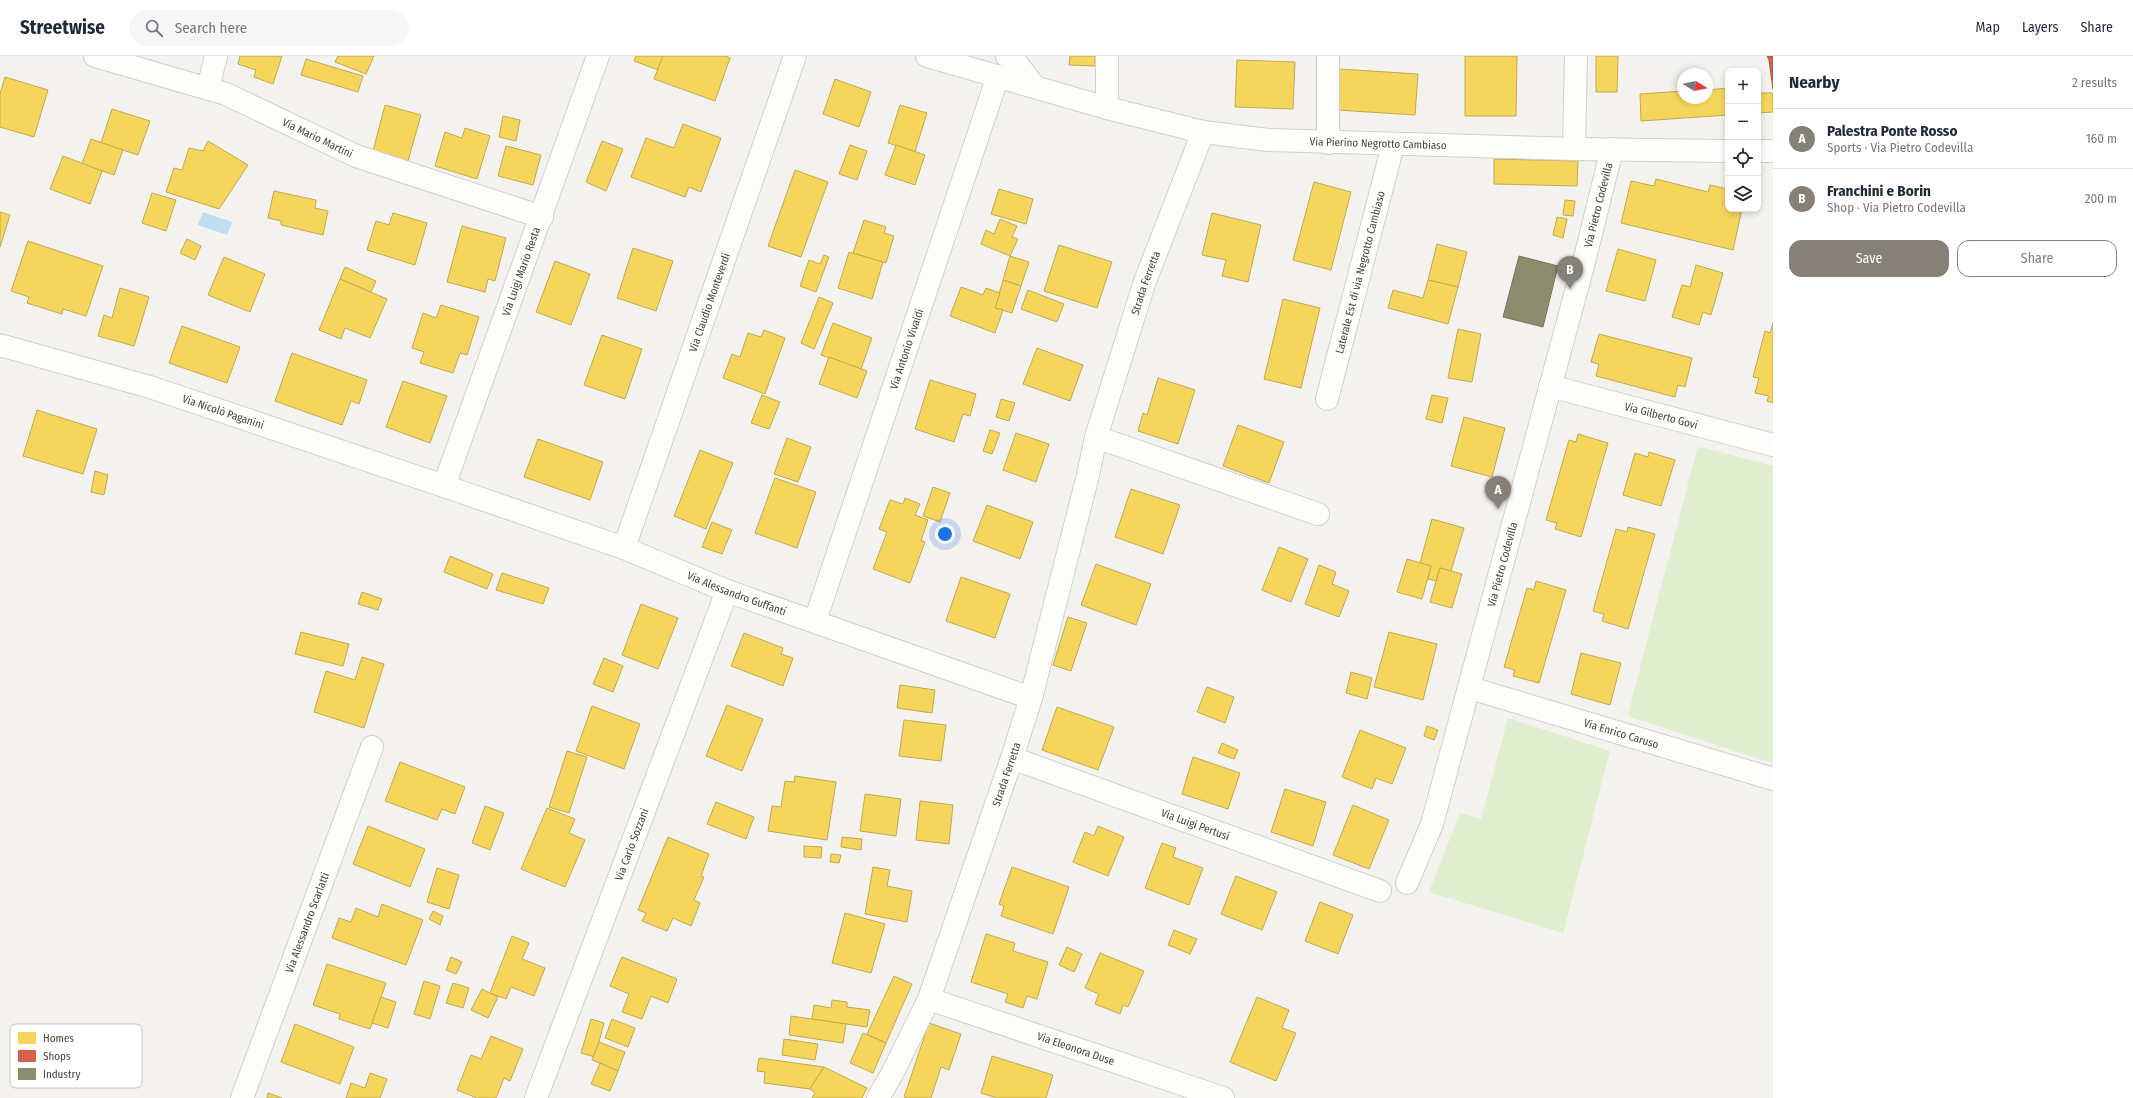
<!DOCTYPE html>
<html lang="en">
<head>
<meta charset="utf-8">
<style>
  :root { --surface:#fff; --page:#f6f6f7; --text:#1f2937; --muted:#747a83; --line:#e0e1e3; --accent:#868178 }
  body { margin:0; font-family:"Fira Sans Condensed",sans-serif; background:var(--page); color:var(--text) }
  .controls { position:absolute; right:12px; top:12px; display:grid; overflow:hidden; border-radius:8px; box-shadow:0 2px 6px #0003 }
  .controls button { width:36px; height:36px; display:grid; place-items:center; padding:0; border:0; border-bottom:1px solid var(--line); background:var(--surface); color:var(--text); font:20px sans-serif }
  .compass { position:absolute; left:1677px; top:12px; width:36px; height:36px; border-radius:50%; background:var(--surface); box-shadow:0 2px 6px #0003; rotate:100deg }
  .you { position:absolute; left:945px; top:478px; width:14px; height:14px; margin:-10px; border:3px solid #fff; border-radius:50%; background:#1a73e8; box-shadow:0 0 0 6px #1a73e833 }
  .badge { display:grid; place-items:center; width:26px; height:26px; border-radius:50%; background:var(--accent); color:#fff; font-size:13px; font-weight:700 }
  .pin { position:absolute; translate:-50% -33px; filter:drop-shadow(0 1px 2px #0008) }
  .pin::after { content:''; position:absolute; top:21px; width:14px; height:12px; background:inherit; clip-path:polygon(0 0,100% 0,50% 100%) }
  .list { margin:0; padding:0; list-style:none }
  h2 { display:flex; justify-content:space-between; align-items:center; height:52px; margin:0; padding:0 16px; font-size:17px }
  h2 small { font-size:13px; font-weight:400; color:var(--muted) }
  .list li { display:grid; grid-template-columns:26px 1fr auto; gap:12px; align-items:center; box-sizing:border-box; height:60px; padding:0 16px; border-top:1px solid var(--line) }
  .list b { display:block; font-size:15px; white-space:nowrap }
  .list p { margin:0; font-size:13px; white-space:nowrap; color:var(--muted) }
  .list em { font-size:13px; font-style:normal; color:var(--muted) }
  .actions { display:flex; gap:8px; padding:12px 16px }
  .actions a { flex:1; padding:9px 0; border:1px solid var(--accent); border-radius:12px; text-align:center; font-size:14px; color:var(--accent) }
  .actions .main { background:var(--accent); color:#fff }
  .icon { flex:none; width:22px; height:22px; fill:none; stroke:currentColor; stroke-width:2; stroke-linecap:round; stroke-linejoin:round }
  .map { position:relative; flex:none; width:1773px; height:1042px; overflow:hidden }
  header { display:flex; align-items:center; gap:24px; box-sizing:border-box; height:56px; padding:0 20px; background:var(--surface); border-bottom:1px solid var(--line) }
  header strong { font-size:19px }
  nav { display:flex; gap:22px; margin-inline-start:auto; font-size:14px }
  .search { width:280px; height:36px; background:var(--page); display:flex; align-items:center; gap:10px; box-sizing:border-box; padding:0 14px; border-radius:22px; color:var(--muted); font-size:15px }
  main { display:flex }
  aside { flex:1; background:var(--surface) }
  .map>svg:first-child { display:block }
</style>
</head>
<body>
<header>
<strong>Streetwise</strong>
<div class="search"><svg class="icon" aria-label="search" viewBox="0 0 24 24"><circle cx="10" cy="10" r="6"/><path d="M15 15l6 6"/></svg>Search here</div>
<nav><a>Map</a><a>Layers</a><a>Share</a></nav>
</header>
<main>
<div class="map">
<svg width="1773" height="1042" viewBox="0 0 1773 1042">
  <rect width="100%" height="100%" fill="#f4f2ee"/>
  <g fill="#e1eecf">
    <path d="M1701,391L1773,410V705H1766L1630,661L1628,658L1697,393Z"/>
    <path d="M1508,662L1610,695L1563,877L1429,836L1460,757L1481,763Z"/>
  </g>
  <path fill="#c0ddf1" d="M203,156L232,166L227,179L198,169Z"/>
  <g fill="#f6d55c" stroke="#c3aa52">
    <path d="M240,0H282L273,28L254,21L256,14L238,8Z"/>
    <path d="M338,0H374L366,18L335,6Z"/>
    <path d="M636,0H663L658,14L634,5Z"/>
    <path d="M663,0H725L730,2L715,45L654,23Z"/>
    <path d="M1070,0H1095V10L1069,9Z"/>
    <path d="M1465,0H1517L1516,60H1465Z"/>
    <path d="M1596,0H1618L1617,36H1596Z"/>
    <path d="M306,3L363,20L358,36L301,19Z"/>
    <path d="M1237,4L1295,6L1293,53L1235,51Z"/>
    <path d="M1339,13L1418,18L1415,59L1337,54Z"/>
    <path d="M5,21L48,34L34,81L0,71V38Z"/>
    <path d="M835,23L871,36L859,71L823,58Z"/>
    <path d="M1728,32V59L1641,65L1640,38L1683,35V42H1707V34Z"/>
    <path d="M1758,37H1773V56L1758,57Z"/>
    <path d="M385,49L421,59L408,105L373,95Z"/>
    <path d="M900,49L927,57L915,96L888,87Z"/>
    <path d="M112,53L150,65L138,99L101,87Z"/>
    <path d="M503,60L520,64L516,85L499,81Z"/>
    <path d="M683,68L721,82L701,136L689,131L685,141L631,121L646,82L674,92Z"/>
    <path d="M465,72L490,80L477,123L435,110L445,76L462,82Z"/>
    <path d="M91,83L123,94L114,119L82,108Z"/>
    <path d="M208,85L248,109L219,153L166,136L174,112L182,114L189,92L203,95Z"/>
    <path d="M602,85L623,93L606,135L586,126Z"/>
    <path d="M850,89L867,95L857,124L839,118Z"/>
    <path d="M896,89L925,99L915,129L885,119Z"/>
    <path d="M506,90L541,99L533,129L498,120Z"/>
    <path d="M63,100L102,115L90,148L50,133Z"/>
    <path d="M1494,103L1578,105L1577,130L1494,128Z"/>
    <path d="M795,114L828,126L801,201L768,190Z"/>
    <path d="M1656,123L1708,136L1710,129L1728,133V153H1742L1733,194L1621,167L1631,125L1654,130Z"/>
    <path d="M1314,126L1351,136L1331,214L1293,204Z"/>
    <path d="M999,133L1033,143L1026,168L991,158Z"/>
    <path d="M274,135L316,144L315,152L328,155L323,179L281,169V165L268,162Z"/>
    <path d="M152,137L176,144L166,175L142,167Z"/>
    <path d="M1565,144L1575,145L1573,160L1563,159Z"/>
    <path d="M0,156L10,159L0,191Z"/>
    <path d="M393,157L427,167L415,209L367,194L376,165L389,169Z"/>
    <path d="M1212,157L1261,169L1248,226L1222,220L1226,204L1202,199Z"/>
    <path d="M1557,161L1567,163L1563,182L1553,179Z"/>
    <path d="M1000,163L1017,170L1012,181L1018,183L1010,200L981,188L986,174L994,178Z"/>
    <path d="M864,164L886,171L884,177L894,180L886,207L853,197Z"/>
    <path d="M462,170L506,182L495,225L488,223L485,236L447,226Z"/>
    <path d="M187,183L201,190L195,204L180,197Z"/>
    <path d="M28,185L103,210L86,260L63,253L62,258L27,247L29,241L11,235Z"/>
    <path d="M1437,188L1467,196L1458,231L1428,224Z"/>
    <path d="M1059,189L1112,206L1097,252L1044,235Z"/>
    <path d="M633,192L673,205L656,255L617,242Z"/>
    <path d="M1618,193L1656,204L1645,245L1606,235Z"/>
    <path d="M849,196L883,206L872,243L838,232Z"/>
    <path d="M824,199L829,201L816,236L800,230L809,204L820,208Z"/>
    <path d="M1010,200L1029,206L1021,230L1003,224Z"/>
    <path d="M224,201L265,218L250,256L208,239Z"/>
    <path d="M555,205L590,218L571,269L536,256Z"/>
    <path d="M1696,209L1723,217L1711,259L1703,256L1699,269L1672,261L1682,229L1690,231Z"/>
    <path d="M345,211L376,225L371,236L340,223Z"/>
    <path d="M340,223L387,243L370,282L345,272L341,283L319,274Z"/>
    <path d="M1003,224L1021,230L1012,257L995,252Z"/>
    <path d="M1428,224L1458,231L1448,268L1388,252L1393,234L1423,242Z"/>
    <path d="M961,231L983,239L986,232L1000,237L995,252L1003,254L995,277L950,260Z"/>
    <path d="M120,232L149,241L134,290L98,280L104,259L112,262Z"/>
    <path d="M1028,234L1064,248L1057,266L1021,253Z"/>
    <path d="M819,241L833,247L814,293L801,287Z"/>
    <path d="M1283,243L1320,252L1301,332L1264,323Z"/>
    <path d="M441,249L479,261L467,299L460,297L453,317L420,307L424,296L412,292L423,257L436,262Z"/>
    <path d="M833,267L872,282L861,313L821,299Z"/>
    <path d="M1773,267V347L1767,345L1769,340L1755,337L1759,322L1753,321L1765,275L1770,277Z"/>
    <path d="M182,270L240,291L227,327L169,307Z"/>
    <path d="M1458,273L1481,278L1472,326L1448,322Z"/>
    <path d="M764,274L785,282L765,338L723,322L732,298L740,301L748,277L761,281Z"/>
    <path d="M1599,278L1692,302L1685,331L1678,329L1675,341L1596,320L1599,308L1591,306Z"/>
    <path d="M602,279L642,293L625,343L584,329Z"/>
    <path d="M1037,292L1083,309L1070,345L1023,328Z"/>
    <path d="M292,297L367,324L359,348L351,345L342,369L275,345Z"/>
    <path d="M829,301L867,315L857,342L819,328Z"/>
    <path d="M1158,322L1195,334L1178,388L1138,375L1143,357L1147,359Z"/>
    <path d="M930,324L976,338L970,360L963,358L954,386L915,373Z"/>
    <path d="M403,325L447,340L430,387L386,371Z"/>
    <path d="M762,339L780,346L769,373L751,367Z"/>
    <path d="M1432,339L1448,342L1442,367L1426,363Z"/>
    <path d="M1001,343L1015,347L1009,365L996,361Z"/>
    <path d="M37,354L97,373L83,418L23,400Z"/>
    <path d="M1464,361L1505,372L1492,421L1451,410Z"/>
    <path d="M1238,369L1284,386L1269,427L1223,410Z"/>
    <path d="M990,374L1000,377L992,398L983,395Z"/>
    <path d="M1016,377L1049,388L1036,426L1003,414Z"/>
    <path d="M1578,378L1608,387L1581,481L1555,473L1557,467L1546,464L1569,384L1576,386Z"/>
    <path d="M787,382L811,391L798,426L774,418Z"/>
    <path d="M538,383L603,406L590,444L524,421Z"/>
    <path d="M700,394L733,407L706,473L674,460Z"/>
    <path d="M1649,396L1675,404L1661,450L1623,439L1635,397L1648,401Z"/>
    <path d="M95,415L108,419L104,439L91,436Z"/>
    <path d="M775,422L816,436L797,492L755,477Z"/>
    <path d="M933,431L950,437L940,466L923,460Z"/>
    <path d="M1131,433L1180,449L1163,498L1115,481Z"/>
    <path d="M905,442L920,448L915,459L928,464L921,485L925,486L910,527L873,513L887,476L879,473L890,444L903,448Z"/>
    <path d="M987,449L1033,466L1020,503L973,485Z"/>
    <path d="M1432,463L1464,472L1451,515L1440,512L1436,525L1428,523L1431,510L1420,507Z"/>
    <path d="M712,466L732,474L722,498L702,491Z"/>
    <path d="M1628,471L1655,478L1628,573L1602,565L1604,558L1593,555L1616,473L1627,476Z"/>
    <path d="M1279,491L1308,503L1291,546L1262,534Z"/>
    <path d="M450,500L493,518L487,533L444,516Z"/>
    <path d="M1407,503L1431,510L1422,543L1397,536Z"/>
    <path d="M1096,508L1151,528L1136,569L1081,549Z"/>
    <path d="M1319,509L1336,516L1332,528L1349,535L1339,561L1305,548Z"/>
    <path d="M1440,512L1462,518L1452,552L1430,546Z"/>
    <path d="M502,517L549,532L543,548L496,534Z"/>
    <path d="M961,521L1010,538L995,582L946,565Z"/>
    <path d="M1536,525L1566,534L1539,627L1513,620L1515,614L1504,611L1527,532L1534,534Z"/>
    <path d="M362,536L382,543L378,554L358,548Z"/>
    <path d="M641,548L678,562L658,613L622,599Z"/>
    <path d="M1068,561L1087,567L1071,615L1053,609Z"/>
    <path d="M301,576L349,588L343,610L295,598Z"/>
    <path d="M1389,576L1437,588L1423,644L1374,631Z"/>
    <path d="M744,577L783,592L781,598L793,602L783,630L731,610Z"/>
    <path d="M1581,597L1621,607L1610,649L1571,638Z"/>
    <path d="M362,601L384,608L364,672L314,656L326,615L355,624Z"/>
    <path d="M604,602L623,610L613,636L593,628Z"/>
    <path d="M1351,616L1372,622L1367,643L1346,637Z"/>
    <path d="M900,629L935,634L932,657L897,652Z"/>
    <path d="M1207,631L1234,641L1225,667L1197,656Z"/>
    <path d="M727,649L763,663L742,715L706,700Z"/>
    <path d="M592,650L640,668L624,713L576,695Z"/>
    <path d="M1057,651L1114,671L1098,714L1042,694Z"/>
    <path d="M904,664L946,669L941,705L899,700Z"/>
    <path d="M1427,670L1438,674L1434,684L1424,680Z"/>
    <path d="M1360,674L1406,692L1392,728L1376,722L1372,733L1342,721Z"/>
    <path d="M1222,687L1238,694L1234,703L1218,697Z"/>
    <path d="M567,695L587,701L569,757L549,751Z"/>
    <path d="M1193,701L1240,717L1228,753L1182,738Z"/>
    <path d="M400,706L465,731L455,758L442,753L437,764L385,745Z"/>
    <path d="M795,720L836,726L827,784L768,775L772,750L781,751L785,725L794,726Z"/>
    <path d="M1285,733L1326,746L1313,790L1271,776Z"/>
    <path d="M865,738L901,743L896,780L860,775Z"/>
    <path d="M920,745L953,749L949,788L916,784Z"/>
    <path d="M716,746L754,761L746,783L707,768Z"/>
    <path d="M1353,749L1389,764L1369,813L1333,799Z"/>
    <path d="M485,750L504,757L490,794L472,787Z"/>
    <path d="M547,752L575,763L569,777L585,784L565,831L521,813Z"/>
    <path d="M368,770L425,793L410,831L353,808Z"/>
    <path d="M1098,770L1124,781L1108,820L1073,806L1085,776L1094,780Z"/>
    <path d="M668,781L709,798L701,820L704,821L694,844L700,847L691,870L673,862L667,875L642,865L646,857L638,854Z"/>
    <path d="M842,781L862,783L861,794L841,791Z"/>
    <path d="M1162,787L1176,792L1173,801L1203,812L1189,849L1145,832Z"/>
    <path d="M804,790L822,791L821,802L804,801Z"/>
    <path d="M831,798L841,799L839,807L830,806Z"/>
    <path d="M873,811L890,814L887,830L912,835L907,866L865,858Z"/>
    <path d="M1012,811L1069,831L1053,878L1001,860L1004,850L999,848Z"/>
    <path d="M437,812L459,819L449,853L427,846Z"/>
    <path d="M1236,820L1277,836L1262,874L1221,858Z"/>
    <path d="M1320,846L1353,859L1338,898L1305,885Z"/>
    <path d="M382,848L423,864L406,909L332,882L339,862L351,866L356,852L378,861Z"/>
    <path d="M433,855L443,860L440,869L429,863Z"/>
    <path d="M845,857L885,868L871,917L832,907Z"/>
    <path d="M1174,874L1197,883L1190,898L1168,889Z"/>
    <path d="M986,878L1015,887L1013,895L1048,906L1037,943L1027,940L1023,952L1005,946L1008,938L971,926Z"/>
    <path d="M512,880L529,887L522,903L545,912L534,940L511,931L506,943L490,937Z"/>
    <path d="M1067,891L1082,898L1074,916L1059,909Z"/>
    <path d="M1100,897L1144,915L1128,951L1123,949L1120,958L1095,948L1099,938L1085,932Z"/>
    <path d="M451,901L462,906L456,918L446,914Z"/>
    <path d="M622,901L677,923L668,947L651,940L642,963L622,956L629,938L610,930Z"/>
    <path d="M327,908L386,927L370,973L339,963L340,958L313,949Z"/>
    <path d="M894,920L912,928L886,987L867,978Z"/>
    <path d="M424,925L440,930L430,963L414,958Z"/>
    <path d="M453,927L469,932L463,952L446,947Z"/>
    <path d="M482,933L498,941L488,962L471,954Z"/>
    <path d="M381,941L396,946L388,972L372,967Z"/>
    <path d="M1257,941L1289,954L1282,972L1296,977L1276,1025L1230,1006Z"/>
    <path d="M832,944L847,946V951L870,954L867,971L812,963L814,949L831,952Z"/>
    <path d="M791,960L846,968L843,987L789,979Z"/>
    <path d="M591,963L604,967L595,1001L581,997Z"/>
    <path d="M612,963L635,972L628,991L605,982Z"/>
    <path d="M929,967L961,978L949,1014L941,1011L931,1042H908L904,1041Z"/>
    <path d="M295,968L354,991L340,1028L281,1006Z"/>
    <path d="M863,977L886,987L873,1017L850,1007Z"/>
    <path d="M491,980L523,993L510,1025L504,1022L496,1042H477L457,1034L471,999L481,1003Z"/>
    <path d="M784,983L818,988L815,1004L782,999Z"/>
    <path d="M599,986L625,996L618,1015L592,1004Z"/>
    <path d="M992,1000L1053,1019L1046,1042H997L981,1037Z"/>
    <path d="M759,1002L824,1011L810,1033L764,1027L765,1016L757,1015Z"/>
    <path d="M600,1007L618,1015L610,1035L591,1028Z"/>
    <path d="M824,1011L867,1032L862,1042H812L815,1037L810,1033Z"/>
    <path d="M370,1017L387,1023L380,1042H346L351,1027L365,1032Z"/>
    <path d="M268,1037L282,1042H267Z"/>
  </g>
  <path fill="#d6604d" stroke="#ac5847" d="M1767,0H1773V33L1769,4Z"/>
  <path fill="#8c8c6e" stroke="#78765e" d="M1519,200L1558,210L1543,271L1503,261Z"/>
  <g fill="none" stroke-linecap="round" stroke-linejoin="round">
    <g stroke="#d2d0cb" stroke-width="24">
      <g id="minor">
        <path id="s1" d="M95,0L226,38L356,100L542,161"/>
        <path id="s2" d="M927,0L1107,52L1203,76L1268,84L1574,93L1728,95"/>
        <path d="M1007,0L1015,5L1034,30"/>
        <path d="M208,32L216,0"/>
        <path d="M1107,52V0"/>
        <path d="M1328,87V0"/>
        <path d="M1574,93L1576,0"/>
        <path d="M1758,95H1773"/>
        <path id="s3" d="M0,289L150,331L444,430L624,492L727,535L1031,642"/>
        <path id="s4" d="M1550,330L1773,389"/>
        <path id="s5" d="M1327,343L1393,89"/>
        <path d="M1096,381L1318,458"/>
        <path id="s6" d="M444,430L598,0"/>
        <path id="s7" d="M624,492L795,0"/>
        <path id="s8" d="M815,565L998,20"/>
        <path id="s9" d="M1470,632L1773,723"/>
        <path id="s10" d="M1012,702L1380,835"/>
        <path id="s11" d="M1407,827L1432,768L1584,206L1612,93"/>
        <path id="s12" d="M929,943L1223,1042"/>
        <path id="s13" d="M242,1042L372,691"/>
        <path id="s14" d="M536,1042L727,535"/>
        <path id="s15" d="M878,1042L892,1018L929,943L1012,702L1031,642L1088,419L1096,381L1144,228L1203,76"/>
      </g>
    </g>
    <use href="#minor" stroke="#fdfdfc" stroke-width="22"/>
  </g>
  <g text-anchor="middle" stroke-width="4" stroke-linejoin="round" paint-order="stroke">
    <g font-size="11" fill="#4b4439" stroke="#fff">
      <text dy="4" stroke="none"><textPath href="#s1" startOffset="238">Via Mario Martini</textPath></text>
      <text dy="4" stroke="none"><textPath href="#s2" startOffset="462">Via Pierino Negrotto Cambiaso</textPath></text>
      <text dy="4" stroke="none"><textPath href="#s11" startOffset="705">Via Pietro Codevilla</textPath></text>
      <text dy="4" stroke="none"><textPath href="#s6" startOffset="228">Via Luigi Mario Resta</textPath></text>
      <text dy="4" stroke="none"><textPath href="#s5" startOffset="131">Laterale Est di via Negrotto Cambiaso</textPath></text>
      <text dy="4" stroke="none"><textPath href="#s15" startOffset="860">Strada Ferretta</textPath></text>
      <text dy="4" stroke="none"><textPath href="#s7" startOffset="260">Via Claudio Monteverdi</textPath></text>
      <text dy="4" stroke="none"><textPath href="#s8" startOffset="287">Via Antonio Vivaldi</textPath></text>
      <text dy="4" stroke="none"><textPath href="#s3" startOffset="233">Via Nicolò Paganini</textPath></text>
      <text dy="4" stroke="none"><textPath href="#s4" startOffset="115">Via Gilberto Govi</textPath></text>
      <text dy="4" stroke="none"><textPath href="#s11" startOffset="333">Via Pietro Codevilla</textPath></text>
      <text dy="4" stroke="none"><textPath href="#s3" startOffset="778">Via Alessandro Guffanti</textPath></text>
      <text dy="4" stroke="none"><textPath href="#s9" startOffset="158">Via Enrico Caruso</textPath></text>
      <text dy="4" stroke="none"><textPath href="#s15" startOffset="349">Strada Ferretta</textPath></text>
      <text dy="4" stroke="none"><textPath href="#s10" startOffset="195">Via Luigi Pertusi</textPath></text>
      <text dy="4" stroke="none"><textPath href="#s14" startOffset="271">Via Carlo Sozzani</textPath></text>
      <text dy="4" stroke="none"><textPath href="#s13" startOffset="187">Via Alessandro Scarlatti</textPath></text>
      <text dy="4" stroke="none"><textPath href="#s12" startOffset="155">Via Eleonora Duse</textPath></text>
    </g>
  </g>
  <rect x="10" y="968" width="132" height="64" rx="6" fill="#fff" stroke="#c9c7c4" stroke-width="1"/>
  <rect x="18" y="976" width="18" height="12" fill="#f6d55c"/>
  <rect x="18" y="994" width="18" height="12" fill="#d6604d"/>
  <rect x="18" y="1012" width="18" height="12" fill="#8c8c6e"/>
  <g font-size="11" fill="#4b4439">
    <text x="43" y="986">Homes</text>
    <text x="43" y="1004">Shops</text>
    <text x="43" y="1022">Industry</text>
  </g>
</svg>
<div class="controls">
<button>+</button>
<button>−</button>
<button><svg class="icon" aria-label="locate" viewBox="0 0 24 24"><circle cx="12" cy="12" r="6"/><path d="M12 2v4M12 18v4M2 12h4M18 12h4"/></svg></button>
<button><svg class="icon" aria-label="layers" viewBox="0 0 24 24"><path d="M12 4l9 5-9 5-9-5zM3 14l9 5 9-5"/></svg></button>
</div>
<svg class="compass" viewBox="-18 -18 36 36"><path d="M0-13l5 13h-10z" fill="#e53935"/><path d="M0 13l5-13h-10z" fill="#747a83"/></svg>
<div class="you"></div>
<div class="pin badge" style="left:1498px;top:453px">A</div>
<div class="pin badge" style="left:1570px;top:233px">B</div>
</div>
<aside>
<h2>Nearby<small>2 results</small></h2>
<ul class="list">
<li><span class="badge">A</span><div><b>Palestra Ponte Rosso</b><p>Sports · Via Pietro Codevilla</p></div><em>160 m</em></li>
<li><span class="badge">B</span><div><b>Franchini e Borin</b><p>Shop · Via Pietro Codevilla</p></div><em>200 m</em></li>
</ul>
<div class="actions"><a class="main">Save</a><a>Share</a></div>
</aside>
</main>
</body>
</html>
